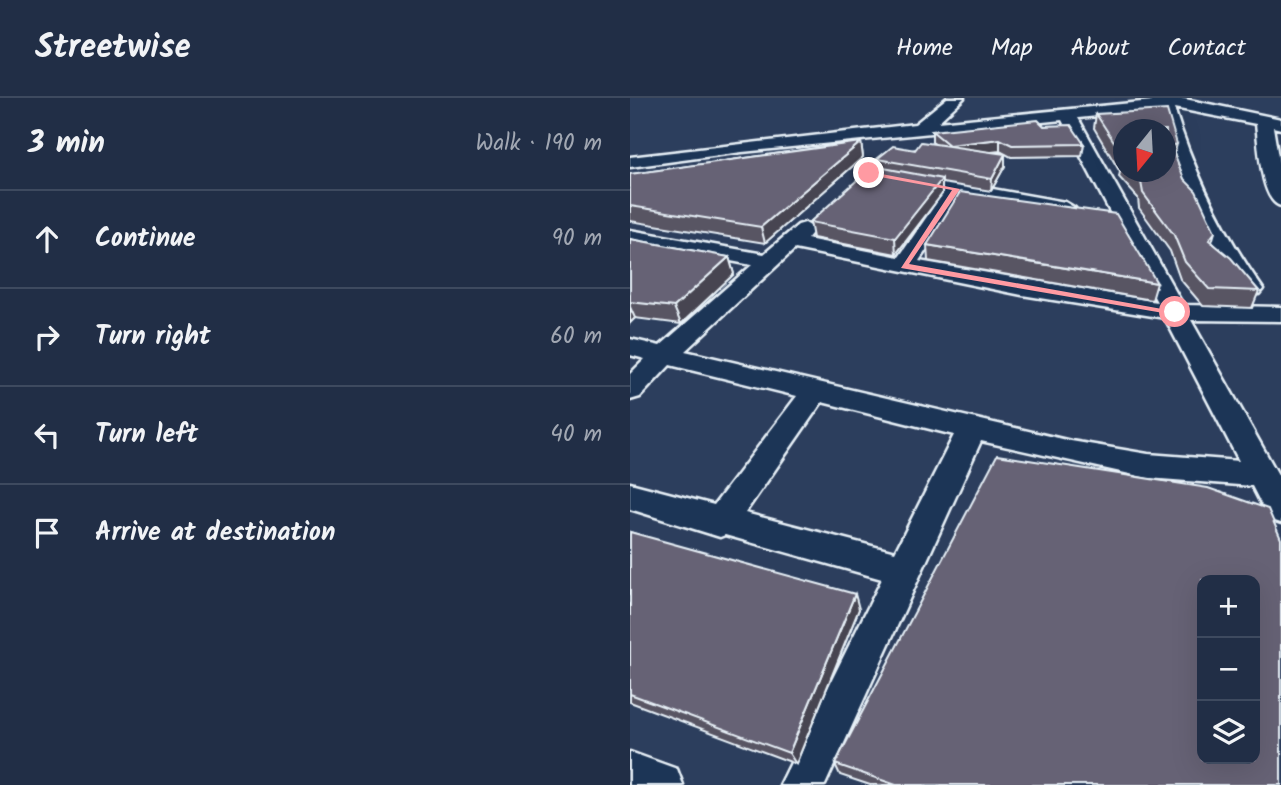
<!DOCTYPE html>
<html lang="en">
<head>
<meta charset="utf-8">
<style>
  :root { --surface:#212e46; --page:#29364d; --text:#f1f3f6; --muted:#a2a8b3; --line:#3e4a5f }
  body { margin:0; font-family:Kalam,sans-serif; background:var(--page); color:var(--text) }
  .controls { position:absolute; right:21px; bottom:21px; display:grid; overflow:hidden; border-radius:14px; box-shadow:0 7px 28px #0002 }
  .controls button { width:63px; height:63px; display:grid; place-items:center; padding:0; border:0; border-bottom:2px solid var(--line); background:var(--surface); color:var(--text); font:35px sans-serif }
  .compass { position:absolute; left:483px; top:21px; width:63px; height:63px; border-radius:50%; background:var(--surface); box-shadow:0 7px 28px #0002; rotate:198deg }
  .stop { position:absolute; width:21px; height:21px; margin:-16px; border:5px solid #ff9aa2; border-radius:50%; background:#fff }
  .stop.end { background:#ff9aa2; border-color:#fff; box-shadow:0 2px 7px #0008 }
  .list { margin:0; padding:0; list-style:none }
  h2 { display:flex; justify-content:space-between; align-items:center; height:91px; margin:0; padding:0 28px; font-size:30px }
  h2 small { font-size:23px; font-weight:400; color:var(--muted) }
  .list li { display:grid; grid-template-columns:46px 1fr auto; gap:21px; align-items:center; box-sizing:border-box; height:98px; padding:0 28px; border-top:2px solid var(--line) }
  .list b { display:block; font-size:26px; white-space:nowrap }
  .list em { font-size:23px; font-style:normal; color:var(--muted) }
  .icon { flex:none; width:38px; height:38px; fill:none; stroke:currentColor; stroke-width:2; stroke-linecap:round; stroke-linejoin:round }
  .map { position:relative; flex:none; width:651px; height:687px; overflow:hidden }
  header { display:flex; align-items:center; gap:42px; box-sizing:border-box; height:98px; padding:0 35px; background:var(--surface); border-bottom:2px solid var(--line) }
  header strong { font-size:33px }
  nav { display:flex; gap:38px; margin-inline-start:auto; font-size:24px }
  main { display:flex }
  aside { flex:1; background:var(--surface) }
  .map>svg:first-child { display:block }
</style>
</head>
<body>
<header>
<strong>Streetwise</strong>
<nav><a>Home</a><a>Map</a><a>About</a><a>Contact</a></nav>
</header>
<main>
<aside>
<h2>3 min<small>Walk · 190 m</small></h2>
<ul class="list">
<li><svg class="icon" aria-label="ahead" viewBox="0 0 24 24"><path d="M12 20V5M6 11l6-6 6 6"/></svg><div><b>Continue</b></div><em>90 m</em></li>
<li><svg class="icon" aria-label="right" viewBox="0 0 24 24"><path d="M7 20v-9h11M14 6l5 5-5 5"/></svg><div><b>Turn right</b></div><em>60 m</em></li>
<li><svg class="icon" aria-label="left" viewBox="0 0 24 24"><path d="M17 20v-9H6M10 6l-5 5 5 5"/></svg><div><b>Turn left</b></div><em>40 m</em></li>
<li><svg class="icon" aria-label="arrive" viewBox="0 0 24 24"><path d="M6 21V4h12l-3 4 3 4H6"/></svg><div><b>Arrive at destination</b></div></li>
</ul>
</aside>
<div class="map">
<svg width="651" height="687" viewBox="0 0 651 687">
  <rect width="100%" height="100%" fill="#2c3e5d"/>
  <filter id="ink" filterUnits="userSpaceOnUse"><feTurbulence type="fractalNoise" baseFrequency=".0143" numOctaves="2"/><feDisplacementMap in="SourceGraphic" scale="14" xChannelSelector="R" yChannelSelector="G"/><feConvolveMatrix kernelMatrix="1 2 1 2 8 2 1 2 1" color-interpolation-filters="sRGB"/></filter>
  <g filter="url(#ink)">
    <g fill="none" stroke-linecap="round" stroke-linejoin="round">
      <g stroke="#e8f1f8" stroke-width="5">
        <g id="minor">
          <path d="M317,0H334L308,24L522,3L520,0H550L651,21V31L643,29L651,77V108C630,103 629,45 626,26L544,10C565,77 593,134 633,191L629,196H613C573,139 546,77 528,12L448,20L553,207L651,209V223L561,222L651,382V425L639,421L622,388L518,380L351,343L195,687H150L252,481L95,437L90,439L0,411V385L84,407L167,298L40,267L10,299L0,302V276L15,261L0,257V241L30,248L122,167L0,144V132L134,156L168,127L175,125L185,131L177,141L269,159L314,94L267,85L265,81L267,77L274,75L435,104L445,110L435,116L332,97L289,163L527,204L432,22L112,54L0,69V59L285,26ZM165,151L392,197L535,220L609,363L518,356L441,343L55,253ZM192,304L324,337L265,454L115,415Z"/>
          <path d="M0,654L47,671L53,687H0Z"/>
        </g>
      </g>
      <use href="#minor" fill="#1d3557" fill-rule="evenodd"/>
    </g>
    <g fill="#585464" stroke="#e8f1f8" stroke-width="2" fill-rule="evenodd">
      <path d="M466,16L545,57L554,81L585,134L582,144L629,193L622,210L573,208L550,181L540,153L509,110L508,100L489,79L490,74L464,30ZM494,32L536,74H494Z"/>
      <path d="M414,28L454,46L452,58L381,59L370,53L358,54L375,56V68L361,93L312,85V96L266,156L183,140L180,124L248,69L247,61L305,46L302,44V33Z"/>
      <path d="M231,44L233,59L135,145L0,123V76Z"/>
      <path d="M0,141L99,159L104,176L51,226L5,220L0,225Z"/>
      <path d="M297,147L527,185L522,202L298,163Z"/>
      <path d="M0,434L229,511L166,666L0,604Z"/>
      <path d="M205,666L651,687H240L210,677Z"/>
    </g>
    <g fill="#474551" stroke="#e8f1f8" stroke-width="2">
      <path d="M370,41V53L319,59V47Z"/>
      <path d="M231,44L233,59L135,145L131,129Z"/>
      <path d="M547,46L543,61L541,48Z"/>
      <path d="M375,56V68L361,93L362,81Z"/>
      <path d="M312,81V96L266,156L265,140Z"/>
      <path d="M99,159L104,176L51,226L44,209Z"/>
      <path d="M0,209L5,220L0,225Z"/>
      <path d="M225,496L229,511L166,666L159,655Z"/>
    </g>
    <g fill="#666274" stroke="#e8f1f8" stroke-width="2" fill-rule="evenodd">
      <path d="M537,12L547,46L541,48L554,81L566,93L585,134L579,142L601,160L629,193L579,191L555,164L544,137L513,95L511,84L501,74H536V32H494V59L466,16Z"/>
      <path d="M408,22L414,28L441,27L454,46L382,47L370,41L319,47L302,33Z"/>
      <path d="M231,44L131,129L0,108V76Z"/>
      <path d="M291,44L375,56L362,81L247,61L263,48L285,52Z"/>
      <path d="M243,68L312,81L265,140L180,124Z"/>
      <path d="M330,94L486,116L527,185L297,147Z"/>
      <path d="M0,141L99,159L44,209L0,204Z"/>
      <path d="M367,357L578,390L638,411L651,441V687H266L205,666ZM572,482H625V661H572Z"/>
      <path d="M0,434L225,496L159,655L0,596Z"/>
    </g>
  </g>
  <path fill="#ff9aa2" d="M236,73L330,91L279,166L549,214L545,217L271,170L322,92L239,77Z"/>
</svg>
<div class="controls">
<button>+</button>
<button>−</button>
<button><svg class="icon" aria-label="layers" viewBox="0 0 24 24"><path d="M12 4l9 5-9 5-9-5zM3 14l9 5 9-5"/></svg></button>
</div>
<svg class="compass" viewBox="-18 -18 36 36"><path d="M0-13l5 13h-10z" fill="#e53935"/><path d="M0 13l5-13h-10z" fill="#a2a8b3"/></svg>
<div class="stop" style="left:545px;top:214px"></div>
<div class="stop end" style="left:239px;top:75px"></div>
</div>
</main>
</body>
</html>
